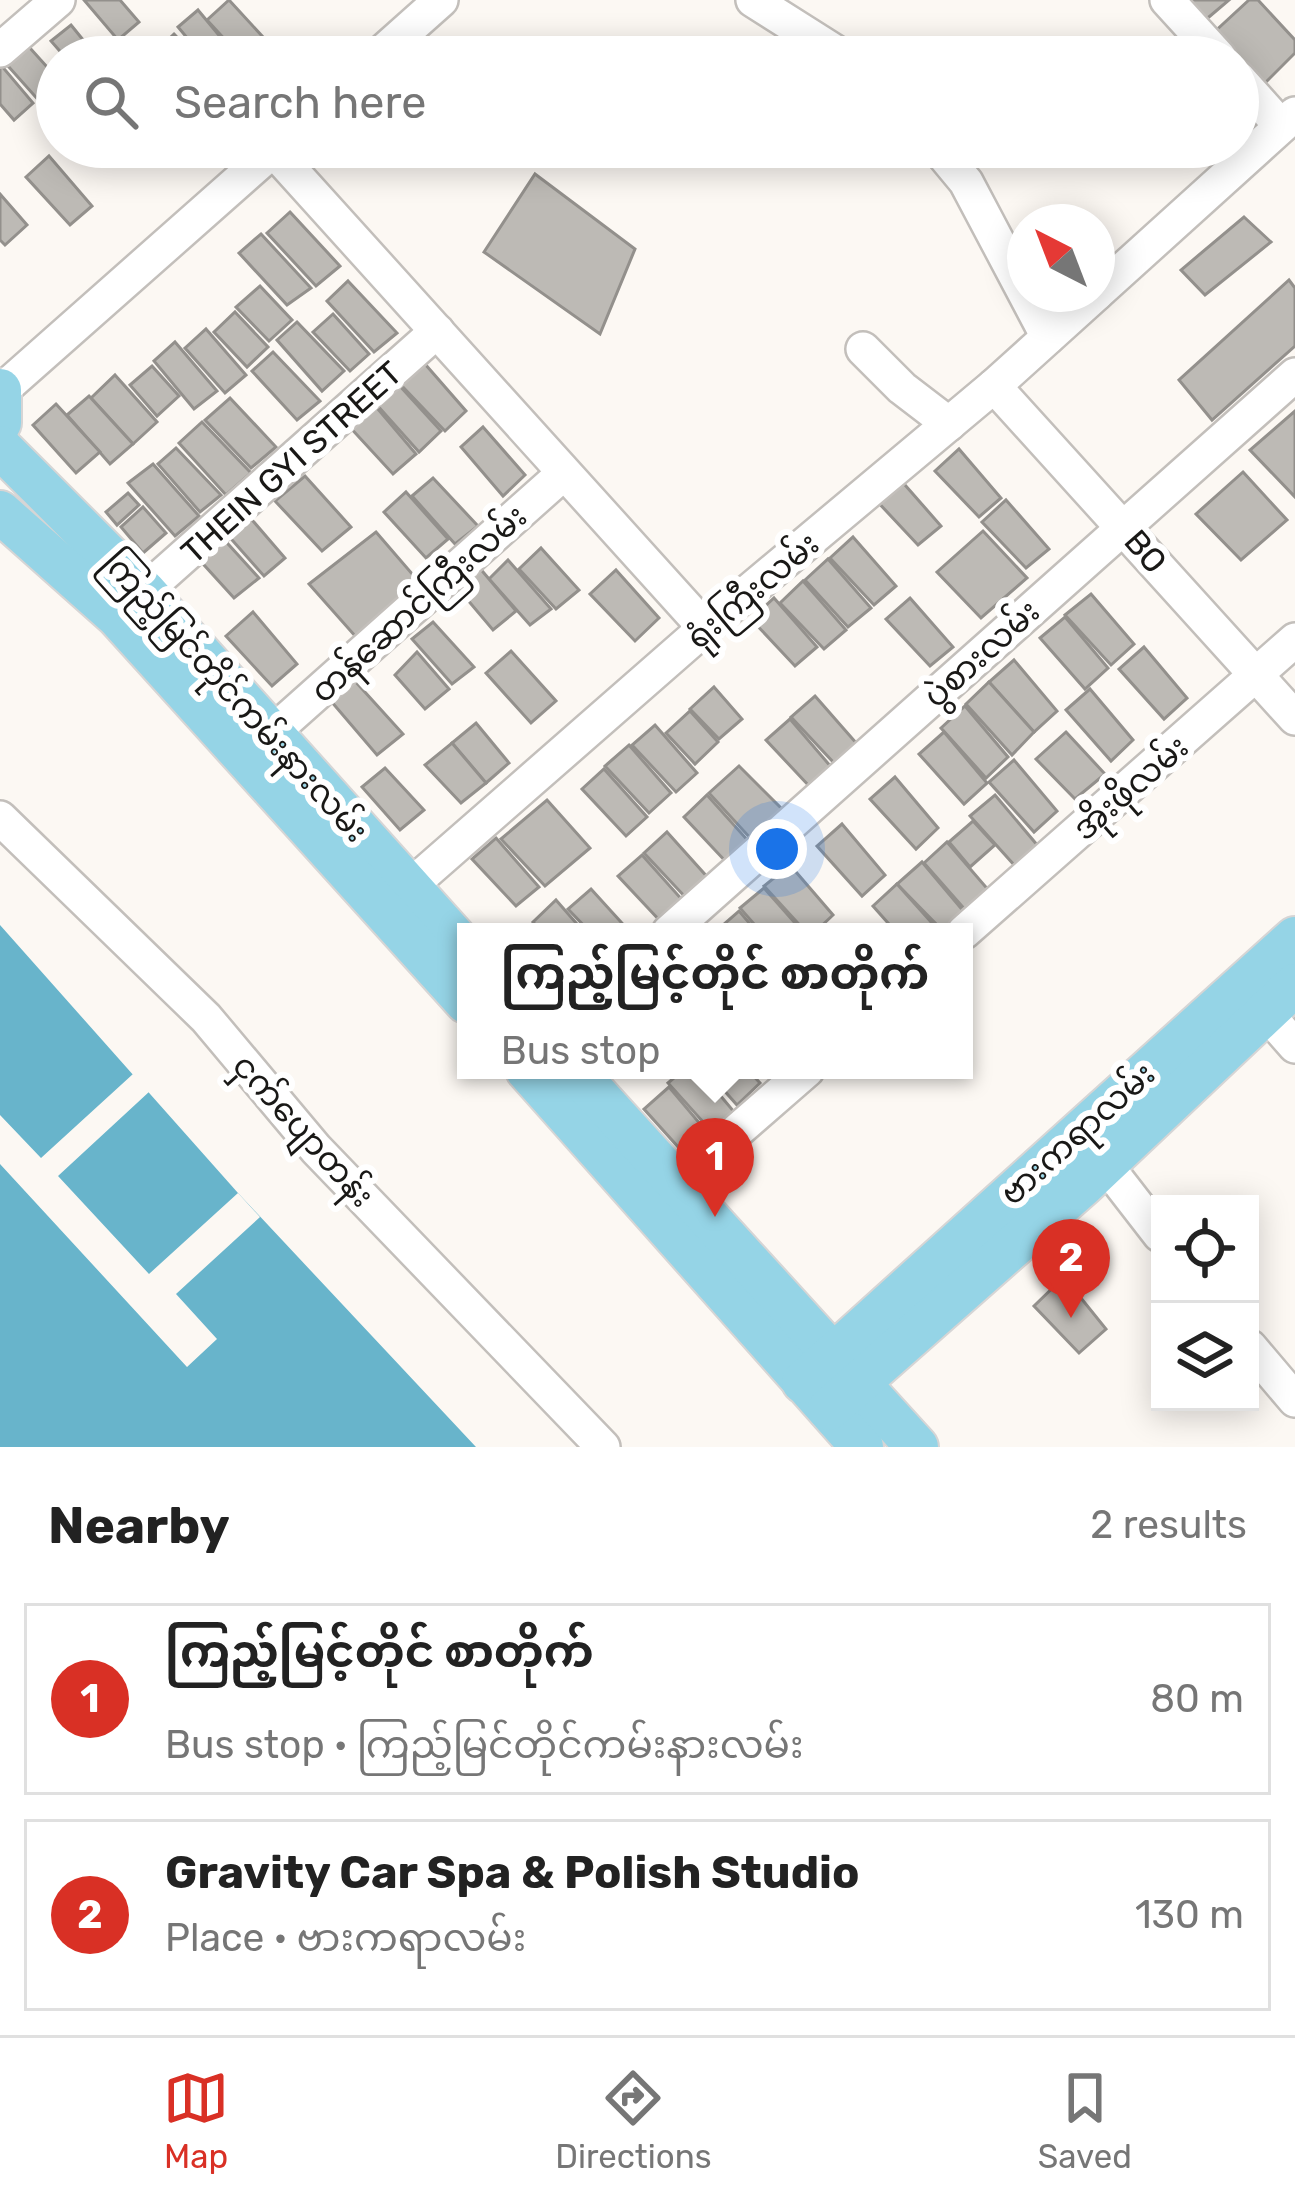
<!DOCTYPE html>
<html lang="en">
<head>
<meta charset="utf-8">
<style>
  :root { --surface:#fff; --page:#f6f6f6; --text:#222; --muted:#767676; --line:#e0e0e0; --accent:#d93025 }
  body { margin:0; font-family:Rubik,"Noto Sans Myanmar",sans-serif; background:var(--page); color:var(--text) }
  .controls { position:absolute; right:36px; bottom:36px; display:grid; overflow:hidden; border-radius:0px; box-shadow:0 6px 30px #0003 }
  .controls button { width:108px; height:108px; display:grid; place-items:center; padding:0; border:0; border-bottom:3px solid var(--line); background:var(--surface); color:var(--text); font:60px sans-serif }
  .compass { position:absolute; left:1007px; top:204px; width:108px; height:108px; border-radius:50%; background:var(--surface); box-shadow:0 6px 30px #0003; rotate:318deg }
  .you { position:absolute; left:777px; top:849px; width:42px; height:42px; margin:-30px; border:9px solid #fff; border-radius:50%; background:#1a73e8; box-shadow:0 0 0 18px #1a73e833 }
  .badge { display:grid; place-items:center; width:78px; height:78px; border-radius:50%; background:var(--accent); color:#fff; font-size:39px; font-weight:700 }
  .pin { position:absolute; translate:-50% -99px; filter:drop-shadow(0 3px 6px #0008) }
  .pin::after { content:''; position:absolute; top:63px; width:42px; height:36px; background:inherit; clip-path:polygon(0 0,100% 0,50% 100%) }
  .popup { position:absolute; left:457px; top:923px; width:516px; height:156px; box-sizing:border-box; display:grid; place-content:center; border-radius:0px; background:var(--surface); filter:drop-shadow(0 3px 9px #0005); font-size:39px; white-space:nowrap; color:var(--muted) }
  .popup b { font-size:45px; color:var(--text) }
  .popup::after { content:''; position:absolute; left:50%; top:100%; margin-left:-24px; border:24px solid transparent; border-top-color:var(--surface) }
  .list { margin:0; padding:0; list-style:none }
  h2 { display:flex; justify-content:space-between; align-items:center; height:156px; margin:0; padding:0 48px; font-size:51px }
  h2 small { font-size:39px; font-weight:400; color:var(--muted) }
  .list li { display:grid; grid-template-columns:78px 1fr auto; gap:36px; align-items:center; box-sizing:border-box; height:192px; margin:0 24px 24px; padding:0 24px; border:3px solid var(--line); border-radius:0px }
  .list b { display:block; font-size:45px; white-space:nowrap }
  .list p { margin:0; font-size:39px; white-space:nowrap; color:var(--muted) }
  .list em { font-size:39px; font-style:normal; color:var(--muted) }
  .icon { flex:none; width:66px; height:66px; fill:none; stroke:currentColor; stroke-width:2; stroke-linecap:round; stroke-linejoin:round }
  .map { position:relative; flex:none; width:1295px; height:1447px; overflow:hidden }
  .search { position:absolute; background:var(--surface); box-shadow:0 6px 30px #0003; left:36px; right:36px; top:36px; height:132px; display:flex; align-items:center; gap:30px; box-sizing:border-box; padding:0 42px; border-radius:66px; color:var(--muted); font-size:45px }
  .sheet { height:588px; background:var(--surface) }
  nav { display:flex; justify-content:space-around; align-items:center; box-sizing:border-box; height:168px; border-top:3px solid var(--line); background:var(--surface); font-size:33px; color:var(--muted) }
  nav a { display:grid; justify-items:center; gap:6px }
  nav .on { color:var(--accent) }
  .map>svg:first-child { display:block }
</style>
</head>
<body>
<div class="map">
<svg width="1295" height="1447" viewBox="0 0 1295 1447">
  <rect width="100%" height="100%" fill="#fcf8f3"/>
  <path fill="#68b4cb" d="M0,925L238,1193L476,1447H0Z"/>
  <path fill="#fcf8f3" d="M133,1074L150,1091L58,1176L149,1274L238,1193L260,1217L176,1294L217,1339L187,1367L0,1164V1115L41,1158Z"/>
  <g fill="#bdbab5" stroke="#93908c" stroke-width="3">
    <path d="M84,0H120L139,22L118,40Z"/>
    <path d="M229,0L274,49L265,57H241L207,20Z"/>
    <path d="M1185,0H1229L1203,22Z"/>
    <path d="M1249,0H1258L1295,40V53L1258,90L1238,67V57H1230L1211,35Z"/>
    <path d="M198,10L237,57H203L178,27Z"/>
    <path d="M71,25L97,57H65L51,41Z"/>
    <path d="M174,34L196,57H156L153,54Z"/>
    <path d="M21,38L57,78V89L41,103L0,57Z"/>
    <path d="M0,64L33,103L14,120L0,104Z"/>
    <path d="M49,156L92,206L70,225L26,177Z"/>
    <path d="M535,174L635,249L600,334L484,252Z"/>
    <path d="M0,194L27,225L5,245L0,240Z"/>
    <path d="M290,212L340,266L316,286L267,233Z"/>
    <path d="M1244,217L1271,242L1205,295L1181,270Z"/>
    <path d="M261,234L311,288L287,305L239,253Z"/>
    <path d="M1289,280L1295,288V346L1212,420L1179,380Z"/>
    <path d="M348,281L397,333L374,352L327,301Z"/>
    <path d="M260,286L292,320L269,341L236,307Z"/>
    <path d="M235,312L268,347L247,367L214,332Z"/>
    <path d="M333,314L369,354L350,371L313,332Z"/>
    <path d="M297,322L344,371L322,391L277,340Z"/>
    <path d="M206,329L246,375L225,393L185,348Z"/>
    <path d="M175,342L217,391L194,409L154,361Z"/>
    <path d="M273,352L320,401L297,420L252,371Z"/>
    <path d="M425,364L466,411L445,431L401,385Z"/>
    <path d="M152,366L179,396L157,416L130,385Z"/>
    <path d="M115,375L157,422L133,444L91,398Z"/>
    <path d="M398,384L441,431L419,452L376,404Z"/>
    <path d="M89,396L133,444L110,464L67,415Z"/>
    <path d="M230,398L276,447L251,468L205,420Z"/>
    <path d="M372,402L416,454L393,474L346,423Z"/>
    <path d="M56,404L100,452L76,473L33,425Z"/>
    <path d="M1295,411V497L1250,450Z"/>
    <path d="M202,422L251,473L226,495L179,443Z"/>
    <path d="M483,427L525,475L503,496L461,447Z"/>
    <path d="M176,448L221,495L200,512L158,464Z"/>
    <path d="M959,449L1001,498L979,517L935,471Z"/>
    <path d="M153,464L199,516L175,536L128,483Z"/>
    <path d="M1243,472L1287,520L1241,560L1196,514Z"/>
    <path d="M305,476L351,527L322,551L275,501Z"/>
    <path d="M898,477L941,526L918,545L874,498Z"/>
    <path d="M433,478L478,526L455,544L412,496Z"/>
    <path d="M406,492L448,539L426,558L384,512Z"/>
    <path d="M128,493L139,505L117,525L106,512Z"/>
    <path d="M1006,500L1049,549L1026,568L982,522Z"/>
    <path d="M143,507L166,533L143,553L121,527Z"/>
    <path d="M247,514L285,558L264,576L225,532Z"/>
    <path d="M983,531L1027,578L981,618L937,572Z"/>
    <path d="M376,532L420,583L356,637L309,584Z"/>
    <path d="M219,534L259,578L234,598L195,555Z"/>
    <path d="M853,537L896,586L874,605L830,558Z"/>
    <path d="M541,548L579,590L556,609L519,569Z"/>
    <path d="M828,559L871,608L848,627L805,580Z"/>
    <path d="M508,560L551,609L530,625L489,579Z"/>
    <path d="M478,566L516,611L493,630L455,585Z"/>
    <path d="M616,570L659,618L635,641L590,594Z"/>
    <path d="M803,581L846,630L824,649L780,603Z"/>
    <path d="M1091,594L1134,644L1111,665L1065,615Z"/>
    <path d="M774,598L817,647L795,666L751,619Z"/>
    <path d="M910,598L953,647L930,666L886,619Z"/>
    <path d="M253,612L297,664L272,686L226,636Z"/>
    <path d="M1065,617L1108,668L1085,689L1040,638Z"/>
    <path d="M433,622L474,667L452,684L412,639Z"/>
    <path d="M1144,647L1187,698L1164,719L1119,669Z"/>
    <path d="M511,651L556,701L531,723L486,673Z"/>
    <path d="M417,652L449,689L425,709L395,675Z"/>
    <path d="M1014,660L1057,711L1034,732L989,682Z"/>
    <path d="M354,680L403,734L377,755L330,700Z"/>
    <path d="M989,682L1034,732L1012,755L966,704Z"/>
    <path d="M714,687L742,719L719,739L690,709Z"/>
    <path d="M1090,689L1133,740L1111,761L1066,710Z"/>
    <path d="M815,696L858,745L835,764L791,717Z"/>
    <path d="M965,706L1008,757L986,778L941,728Z"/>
    <path d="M690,711L718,742L695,764L666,733Z"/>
    <path d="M790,719L832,768L810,787L766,740Z"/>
    <path d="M476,723L509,763L486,783L452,743Z"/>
    <path d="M655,725L697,773L676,792L632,745Z"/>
    <path d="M944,732L987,783L964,804L919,754Z"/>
    <path d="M1066,732L1105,774L1075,799L1036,759Z"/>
    <path d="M452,743L486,783L461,803L425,765Z"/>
    <path d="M629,745L671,793L649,813L605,766Z"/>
    <path d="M1014,760L1057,811L1034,832L989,782Z"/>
    <path d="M739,766L785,812L752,840L709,793Z"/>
    <path d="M385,768L424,810L400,830L362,787Z"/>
    <path d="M604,769L647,817L626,836L582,789Z"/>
    <path d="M895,777L938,828L916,849L870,799Z"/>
    <path d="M707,795L751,844L728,864L684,817Z"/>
    <path d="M995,795L1038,846L1016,867L970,816Z"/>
    <path d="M547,800L590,848L545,886L501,839Z"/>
    <path d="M973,821L995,845L970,867L949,842Z"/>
    <path d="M842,824L885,875L862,896L817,846Z"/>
    <path d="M667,832L710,880L688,900L644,853Z"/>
    <path d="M496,838L539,887L516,906L472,859Z"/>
    <path d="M947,842L991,893L968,913L924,863Z"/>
    <path d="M642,855L685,903L662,923L618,876Z"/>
    <path d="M922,862L965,913L944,932L897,884Z"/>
    <path d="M790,865L833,915L815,932H806L764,886Z"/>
    <path d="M897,884L940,932H896L873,906Z"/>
    <path d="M764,888L803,932H761L740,908Z"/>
    <path d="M591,889L630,932H590L568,909Z"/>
    <path d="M556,900L584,932H542L533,922Z"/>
    <path d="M739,911L757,932H717L716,931Z"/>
    <path d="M683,1070H699L735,1113L713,1133L668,1083Z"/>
    <path d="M706,1070H748L760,1083L737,1105Z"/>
    <path d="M669,1087L712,1138L689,1159L644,1109Z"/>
    <path d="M1064,1277L1106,1329L1079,1353L1034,1306Z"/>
  </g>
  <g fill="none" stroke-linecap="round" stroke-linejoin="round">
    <g stroke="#c3bfbb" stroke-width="38">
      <g id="minor">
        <path d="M753,0L843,57"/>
        <path d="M1167,0L1219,57"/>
        <path d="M0,50L58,0"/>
        <path d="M377,57L441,0"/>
        <path d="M1238,78L1281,126"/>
        <path d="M937,147L966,182L1048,337"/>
        <path d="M273,150L705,628"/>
        <path d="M1097,293L1295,114"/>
        <path d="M863,349L902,388L949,424"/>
        <path d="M994,386L1295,718"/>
        <path d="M0,392L277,147"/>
        <path d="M129,605L437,331"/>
        <path d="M272,733L564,473"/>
        <path d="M0,818L206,1018L316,1149L603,1447"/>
        <path d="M409,887L705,628L994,386L1096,294"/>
        <path d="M669,932L1295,375"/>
        <path d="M964,932L1295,640"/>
        <path d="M1253,998L1295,1046"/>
        <path d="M1091,1146L1160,1235"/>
        <path d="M675,1185L807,1070"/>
        <path d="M1250,1347L1295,1400"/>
      </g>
    </g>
    <g stroke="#d6d5d5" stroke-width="46">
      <g id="major">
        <path d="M0,390V423"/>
        <path d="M0,447L144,591L466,950"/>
        <path d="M0,512L117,616L466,1002"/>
        <path d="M527,1070L862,1447"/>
        <path d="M574,1070L917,1447"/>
        <path d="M803,1382L1295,938"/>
        <path d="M829,1409L1083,1185L1295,985"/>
      </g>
    </g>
    <use href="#minor" stroke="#fff" stroke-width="33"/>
    <use href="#major" stroke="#95d4e6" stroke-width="42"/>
  </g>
  <g text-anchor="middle" stroke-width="12" stroke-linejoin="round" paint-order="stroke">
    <g font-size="33" fill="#191816" stroke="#fff">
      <text transform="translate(291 462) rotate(-42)" y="12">THEIN GYI STREET</text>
      <text transform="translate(1146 551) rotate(49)" y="12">BO</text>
      <text transform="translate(752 590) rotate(-40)" y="12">ရုံးကြီးလမ်း</text>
      <text transform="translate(418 603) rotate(-42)" y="12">တန်ဆောင်ကြီးလမ်း</text>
      <text transform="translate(981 653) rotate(-42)" y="12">ပွဲစားလမ်း</text>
      <text transform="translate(236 696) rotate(48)" y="12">ကြည့်မြင်တိုင်ကမ်းနားလမ်း</text>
      <text transform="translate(1130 787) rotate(-41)" y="12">အိုးဖိုလမ်း</text>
      <text transform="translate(304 1130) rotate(48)" y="12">ငှက်ပျောတန်း</text>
      <text transform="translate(1077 1133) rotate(-42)" y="12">ဗားကရာလမ်း</text>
    </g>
  </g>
</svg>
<div class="controls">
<button><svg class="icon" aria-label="locate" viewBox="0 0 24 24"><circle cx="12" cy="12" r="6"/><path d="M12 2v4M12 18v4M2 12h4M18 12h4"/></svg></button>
<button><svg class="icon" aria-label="layers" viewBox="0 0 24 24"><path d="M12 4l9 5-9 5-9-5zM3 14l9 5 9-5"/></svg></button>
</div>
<svg class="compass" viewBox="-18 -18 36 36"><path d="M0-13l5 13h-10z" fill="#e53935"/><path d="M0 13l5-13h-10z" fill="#767676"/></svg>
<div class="you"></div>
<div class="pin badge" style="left:715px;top:1217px">1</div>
<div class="popup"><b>ကြည့်မြင့်တိုင် စာတိုက်</b>Bus stop</div>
<div class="pin badge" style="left:1071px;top:1318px">2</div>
<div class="search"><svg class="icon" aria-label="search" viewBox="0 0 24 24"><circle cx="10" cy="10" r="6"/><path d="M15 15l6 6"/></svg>Search here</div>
</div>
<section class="sheet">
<h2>Nearby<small>2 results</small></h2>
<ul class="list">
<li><span class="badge">1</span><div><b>ကြည့်မြင့်တိုင် စာတိုက်</b><p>Bus stop · ကြည့်မြင်တိုင်ကမ်းနားလမ်း</p></div><em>80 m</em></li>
<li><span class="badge">2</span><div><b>Gravity Car Spa &amp; Polish Studio</b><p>Place · ဗားကရာလမ်း</p></div><em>130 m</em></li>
</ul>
</section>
<nav>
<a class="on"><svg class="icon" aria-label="map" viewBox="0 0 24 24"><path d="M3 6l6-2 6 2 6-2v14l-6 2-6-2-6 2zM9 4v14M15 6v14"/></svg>Map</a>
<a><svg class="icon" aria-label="directions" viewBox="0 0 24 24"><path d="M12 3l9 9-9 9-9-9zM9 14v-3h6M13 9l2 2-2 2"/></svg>Directions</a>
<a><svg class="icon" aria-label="saved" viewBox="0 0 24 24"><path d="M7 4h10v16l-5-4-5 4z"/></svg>Saved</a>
</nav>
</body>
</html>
